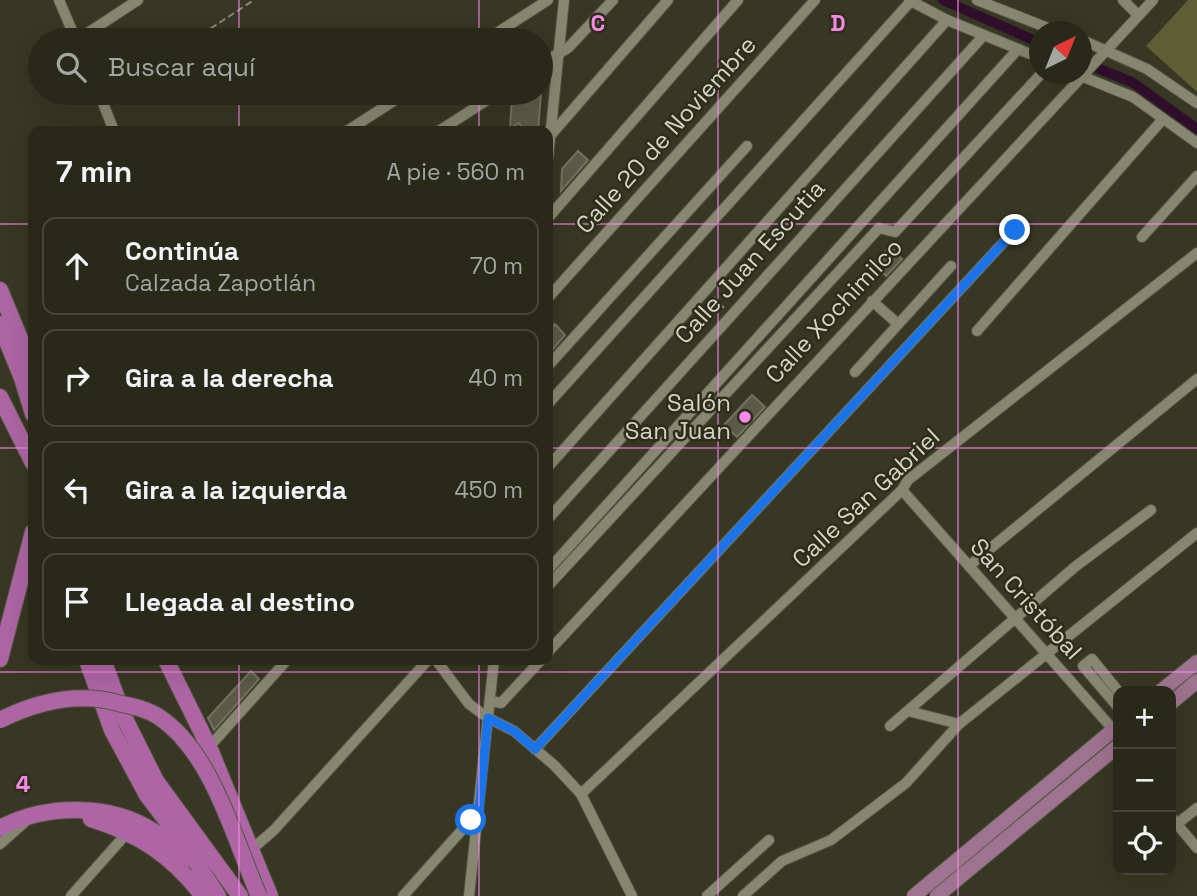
<!DOCTYPE html>
<html lang="es">
<head>
<meta charset="utf-8">
<style>
  :root { --surface:#29291a; --page:#313123; --text:#f1f3f6; --muted:#a5a6a2; --line:#454539 }
  body { margin:0; font-family:"Space Grotesk",sans-serif; background:var(--page); color:var(--text) }
  .controls { position:absolute; right:21px; bottom:21px; display:grid; overflow:hidden; border-radius:14px; box-shadow:0 7px 28px #0002 }
  .controls button { width:63px; height:63px; display:grid; place-items:center; padding:0; border:0; border-bottom:2px solid var(--line); background:var(--surface); color:var(--text); font:35px sans-serif }
  .compass { position:absolute; left:1029px; top:21px; width:63px; height:63px; border-radius:50%; background:var(--surface); box-shadow:0 7px 28px #0002; rotate:43deg }
  .stop { position:absolute; width:21px; height:21px; margin:-16px; border:5px solid #1a73e8; border-radius:50%; background:#fff }
  .stop.end { background:#1a73e8; border-color:#fff; box-shadow:0 2px 7px #0008 }
  .list { margin:0; padding:0; list-style:none }
  h2 { display:flex; justify-content:space-between; align-items:center; height:91px; margin:0; padding:0 28px; font-size:30px }
  h2 small { font-size:23px; font-weight:400; color:var(--muted) }
  .list li { display:grid; grid-template-columns:46px 1fr auto; gap:21px; align-items:center; box-sizing:border-box; height:98px; margin:0 14px 14px; padding:0 14px; border:2px solid var(--line); border-radius:14px }
  .list b { display:block; font-size:26px; white-space:nowrap }
  .list p { margin:0; font-size:23px; white-space:nowrap; color:var(--muted) }
  .list em { font-size:23px; font-style:normal; color:var(--muted) }
  .icon { flex:none; width:38px; height:38px; fill:none; stroke:currentColor; stroke-width:2; stroke-linecap:round; stroke-linejoin:round }
  .map { position:relative; flex:none; width:1197px; height:896px; overflow:hidden }
  .search { position:absolute; background:var(--surface); box-shadow:0 7px 28px #0002; left:28px; top:28px; width:525px; height:77px; display:flex; align-items:center; gap:18px; box-sizing:border-box; padding:0 24px; border-radius:38px; color:var(--muted); font-size:26px }
  .panel { position:absolute; background:var(--surface); box-shadow:0 7px 28px #0002; left:28px; top:126px; width:525px; height:539px; border-radius:14px }
  .map>svg:first-child { display:block }
</style>
</head>
<body>
<div class="map">
<svg width="1197" height="896" viewBox="0 0 1197 896">
  <rect width="100%" height="100%" fill="#373723"/>
  <path fill="#5e5d33" d="M1188,0H1197V92L1146,46Z"/>
  <g fill="none" stroke-linecap="round" stroke-linejoin="round">
    <g stroke="#2f0e2b" stroke-width="10">
      <path d="M943,0L1040,43"/>
      <path d="M1082,62L1132,82L1197,129"/>
    </g>
  </g>
  <g fill="#5a5b46" stroke="#72735d" stroke-width="2">
    <path d="M519,93H541L538,131H524L519,123L510,129L512,97Z"/>
    <path d="M578,151L588,160L561,191L562,169Z"/>
    <path d="M890,247L902,259L886,276L873,264Z"/>
    <path d="M555,324L565,335L548,355V332Z"/>
    <path d="M752,395L765,407L737,437L724,425Z"/>
    <path d="M251,671L259,679L214,730L208,718Z"/>
  </g>
  <g fill="none" stroke-linecap="round" stroke-linejoin="round">
    <g stroke="#545444" stroke-width="12">
      <g id="minor">
        <path d="M59,0L76,40"/>
        <path d="M909,0L947,20L1040,58"/>
        <path d="M977,0L1058,32"/>
        <path d="M1123,0L1138,15"/>
        <path d="M77,40L138,0"/>
        <path d="M486,40L548,0"/>
        <path d="M1082,40L1147,69L1197,103"/>
        <path d="M541,64L568,48L613,0"/>
        <path d="M1076,74L1133,97L1197,143"/>
        <path d="M99,93L114,131"/>
        <path d="M347,131L406,93"/>
        <path d="M439,131L498,93"/>
        <path d="M550,136L668,0"/>
        <path d="M548,158L564,0"/>
        <path d="M548,218L738,0"/>
        <path d="M1142,237L1197,176"/>
        <path d="M548,298L815,0"/>
        <path d="M872,301L898,324"/>
        <path d="M977,331L1163,119"/>
        <path d="M548,366L747,146"/>
        <path d="M855,372L951,266"/>
        <path d="M548,404L911,1"/>
        <path d="M548,467L947,20"/>
        <path d="M902,490L1118,735"/>
        <path d="M548,519L984,35"/>
        <path d="M969,566L1197,379"/>
        <path d="M548,570L1018,49"/>
        <path d="M548,586L879,228L895,232L1041,74"/>
        <path d="M548,652L1153,0"/>
        <path d="M436,660L469,704L488,718L514,731L554,765L581,794L632,896"/>
        <path d="M491,701L501,703L541,660"/>
        <path d="M1118,707L1083,666L1092,659L1118,691"/>
        <path d="M908,711L959,724L1197,533"/>
        <path d="M890,726L1076,566L1151,510"/>
        <path d="M209,747L287,660"/>
        <path d="M535,749L1015,230"/>
        <path d="M581,794L902,490L908,480L1197,253"/>
        <path d="M1171,817L1197,848"/>
        <path d="M1177,824L1197,808"/>
        <path d="M0,844L27,820"/>
        <path d="M251,850L274,830L428,660"/>
        <path d="M71,896L128,832"/>
        <path d="M403,896L478,812"/>
        <path d="M469,896L494,660"/>
        <path d="M707,896L769,840"/>
        <path d="M743,896L782,861L831,840L906,783L959,724"/>
      </g>
    </g>
    <g stroke="#545444" stroke-width="16">
      <g id="major">
        <path d="M1161,691L1197,662"/>
        <path d="M1171,703L1197,681"/>
        <path d="M914,896L1118,726"/>
        <path d="M937,896L1118,746"/>
      </g>
    </g>
    <g stroke="#545444" stroke-width="18">
      <g id="highway">
        <path d="M0,290L33,370"/>
        <path d="M0,324L22,378L33,414"/>
        <path d="M0,397L33,463"/>
        <path d="M0,659L33,532"/>
        <path d="M87,660L112,730L147,795L187,848L218,896"/>
        <path d="M103,660L124,717L156,781L240,896"/>
        <path d="M166,660L209,747L270,896"/>
        <path d="M91,819C140,834 172,856 203,896"/>
        <path d="M0,828C45,804 109,803 153,831C165,838 176,849 187,859"/>
      </g>
    </g>
    <g stroke="#888878" stroke-width="2" stroke-dasharray="7 3.5" stroke-linecap="butt">
      <path d="M193,40L254,0"/>
      <path d="M714,297L724,308"/>
    </g>
    <use href="#minor" stroke="#878771" stroke-width="10"/>
    <use href="#major" stroke="#9e738f" stroke-width="14"/>
    <use href="#highway" stroke="#ad66a3" stroke-width="16"/>
    <g stroke="#545444" stroke-width="18" stroke-linecap="butt">
      <path id="highway-bridge" d="M0,720C36,702 78,692 118,703C132,706 147,709 159,717C212,752 234,838 259,896"/>
    </g>
    <use href="#highway-bridge" stroke="#ad66a3" stroke-width="16"/>
  </g>
  <g fill="none" stroke-linecap="round" stroke-linejoin="round">
    <path stroke="#1a73e8" stroke-width="9" d="M471,820L479,811L488,718L514,731L535,749L1015,230"/>
  </g>
  <path fill="none" stroke="#f888e9" stroke-width="2" stroke-opacity="0.55" d="M239,0V40M479,0V40M718,0V896M958,0V896M239,93V131M479,93V131M0,224H33M548,224H1197M0,448H33M548,448H1197M239,660V896M479,660V896M0,672H1197"/>
  <circle fill="#f888e9" stroke="#2d2d1a" stroke-width="2.5" cx="745" cy="417" r="7"/>
  <g text-anchor="middle" stroke-width="5" stroke-linejoin="round" paint-order="stroke">
    <g font-size="24" fill="#d3d3c7" stroke="#2d2d1a">
      <text transform="translate(666 135) rotate(-48)" y="8">Calle 20 de Noviembre</text>
      <text transform="translate(750 262) rotate(-48)" y="8">Calle Juan Escutia</text>
      <text transform="translate(834 311) rotate(-47)" y="8">Calle Xochimilco</text>
      <text transform="translate(866 498) rotate(-43)" y="8">Calle San Gabriel</text>
      <text transform="translate(1026 599) rotate(48)" y="8">San Cristóbal</text>
    </g>
    <g font-size="24" fill="#d3d3c7" stroke="#2d2d1a" text-anchor="end">
      <text x="731" y="411">Salón<tspan x="731" dy="28">San Juan</tspan></text>
    </g>
  </g>
  <g font-size="23" text-anchor="middle" font-weight="bold" fill="#f888e9" stroke="#2d2d1a" stroke-width="5" stroke-linejoin="round" paint-order="stroke">
    <text x="598" y="31">C</text>
    <text x="838" y="31">D</text>
    <text x="23" y="792">4</text>
  </g>
</svg>
<div class="controls">
<button>+</button>
<button>−</button>
<button><svg class="icon" aria-label="locate" viewBox="0 0 24 24"><circle cx="12" cy="12" r="6"/><path d="M12 2v4M12 18v4M2 12h4M18 12h4"/></svg></button>
</div>
<svg class="compass" viewBox="-18 -18 36 36"><path d="M0-13l5 13h-10z" fill="#e53935"/><path d="M0 13l5-13h-10z" fill="#a5a6a2"/></svg>
<div class="stop" style="left:471px;top:820px"></div>
<div class="stop end" style="left:1015px;top:230px"></div>
<div class="search"><svg class="icon" aria-label="search" viewBox="0 0 24 24"><circle cx="10" cy="10" r="6"/><path d="M15 15l6 6"/></svg>Buscar aquí</div>
<section class="panel">
<h2>7 min<small>A pie · 560 m</small></h2>
<ul class="list">
<li><svg class="icon" aria-label="ahead" viewBox="0 0 24 24"><path d="M12 20V5M6 11l6-6 6 6"/></svg><div><b>Continúa</b><p>Calzada Zapotlán</p></div><em>70 m</em></li>
<li><svg class="icon" aria-label="right" viewBox="0 0 24 24"><path d="M7 20v-9h11M14 6l5 5-5 5"/></svg><div><b>Gira a la derecha</b></div><em>40 m</em></li>
<li><svg class="icon" aria-label="left" viewBox="0 0 24 24"><path d="M17 20v-9H6M10 6l-5 5 5 5"/></svg><div><b>Gira a la izquierda</b></div><em>450 m</em></li>
<li><svg class="icon" aria-label="arrive" viewBox="0 0 24 24"><path d="M6 21V4h12l-3 4 3 4H6"/></svg><div><b>Llegada al destino</b></div></li>
</ul>
</section>
</div>
</body>
</html>
